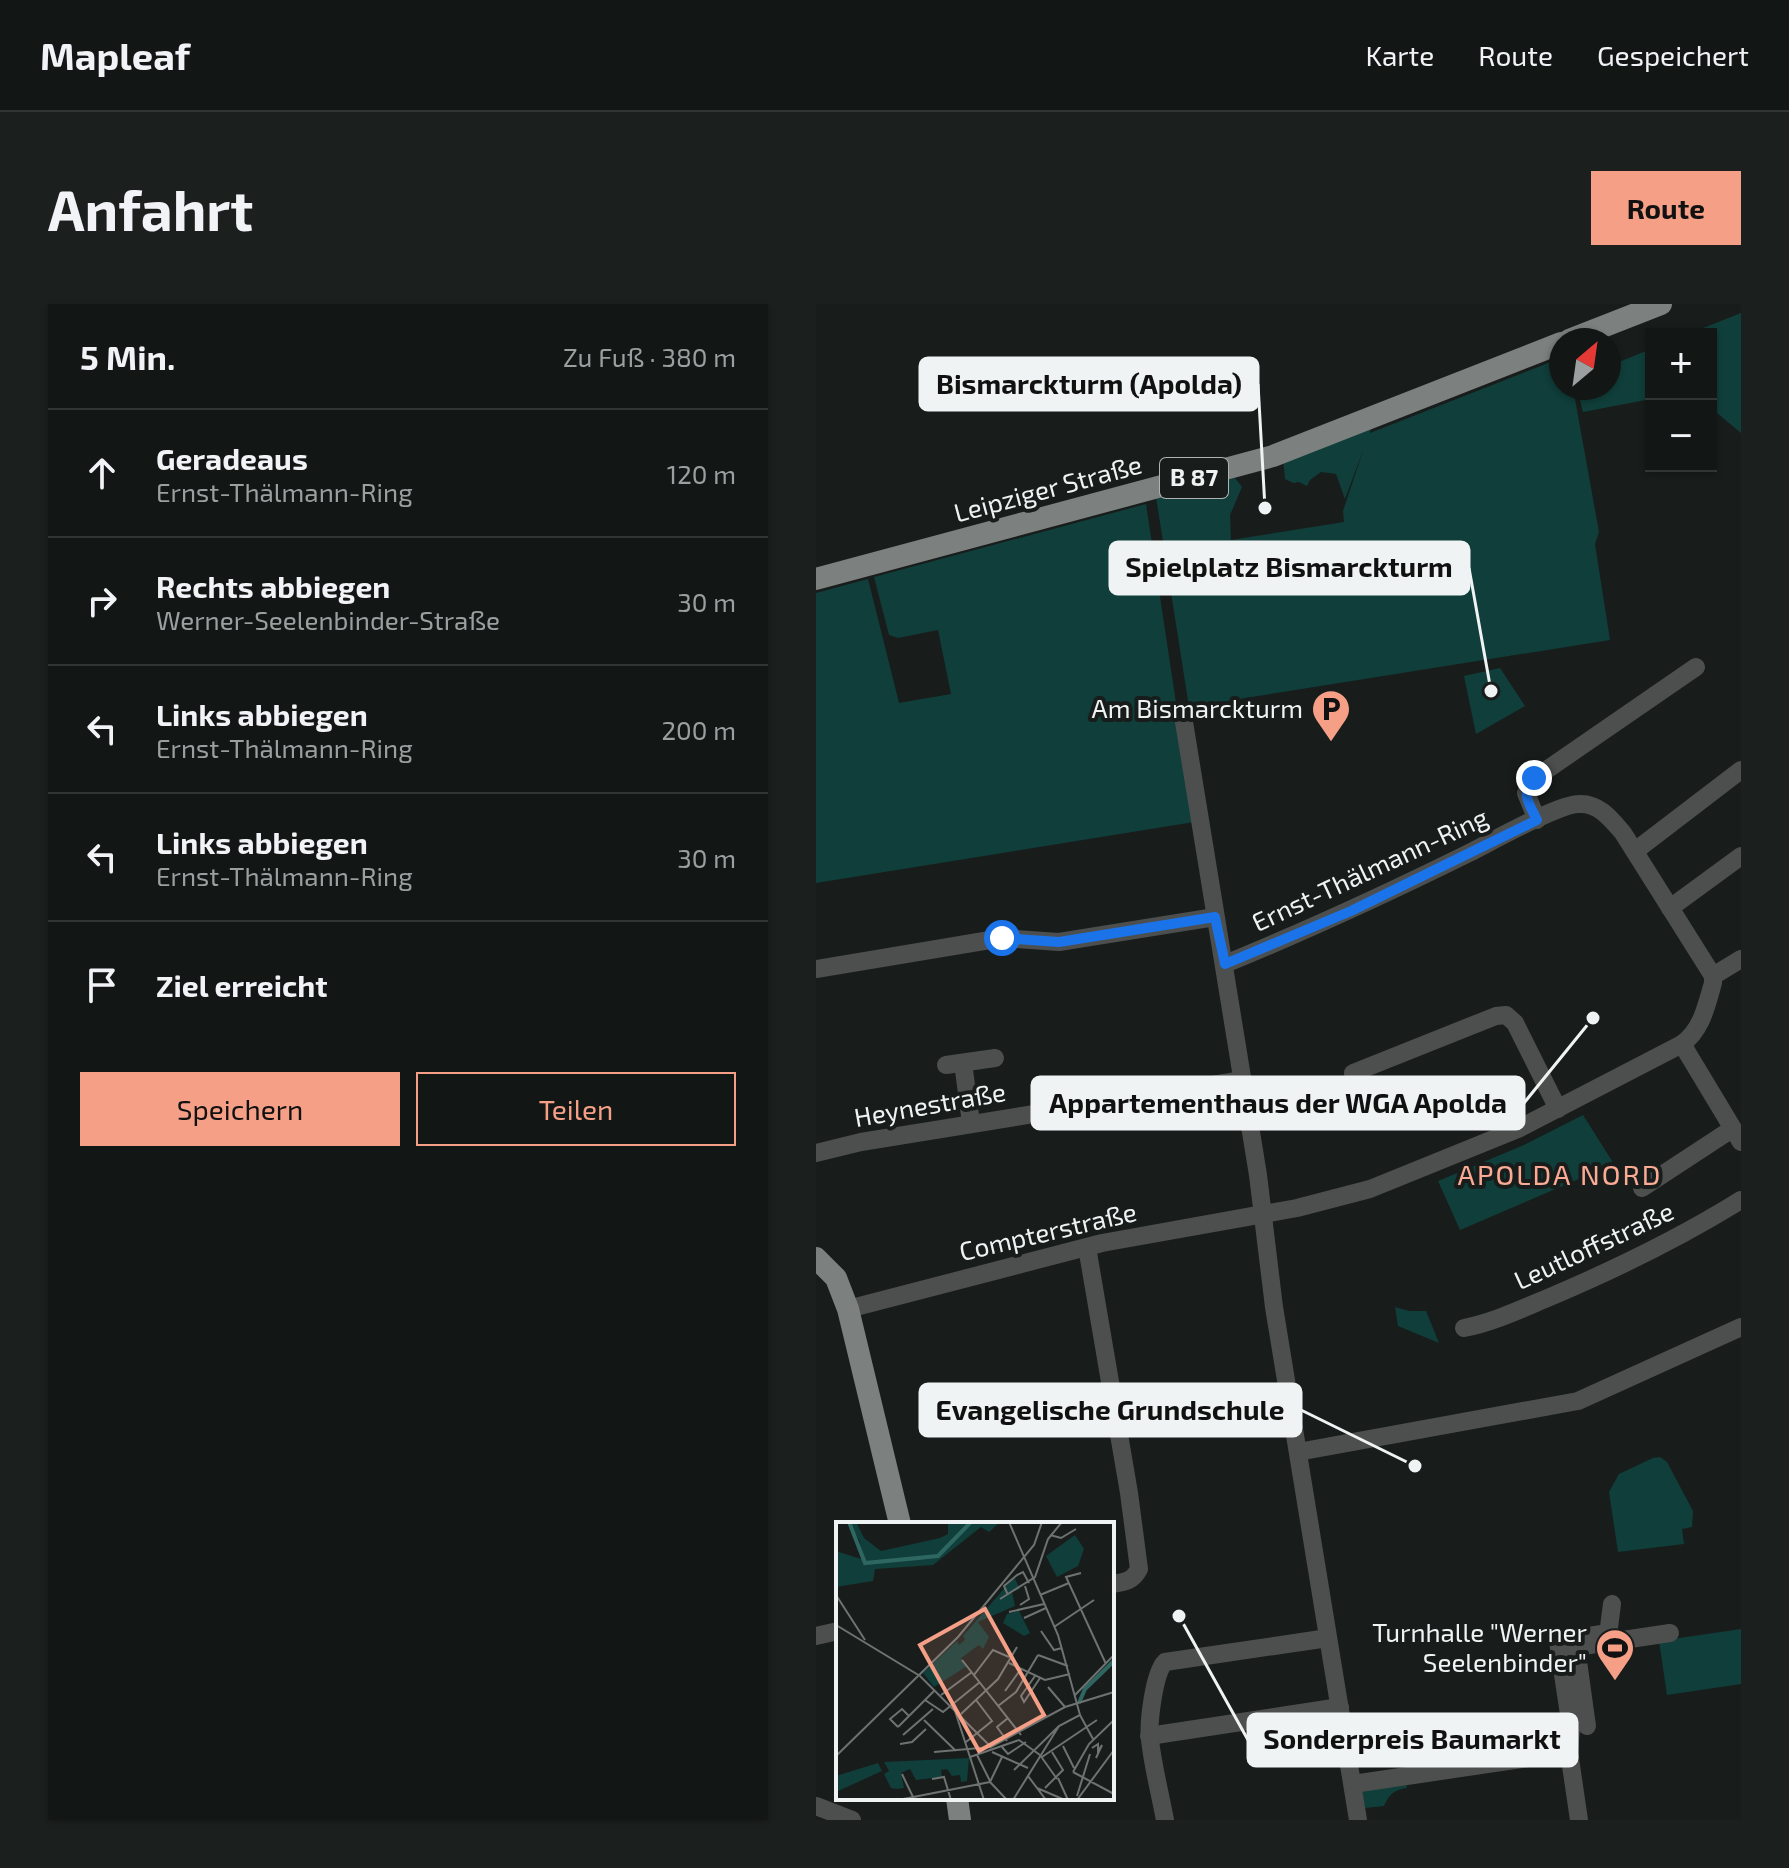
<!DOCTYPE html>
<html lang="de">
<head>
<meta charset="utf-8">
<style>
  :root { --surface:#121615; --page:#1b1f1e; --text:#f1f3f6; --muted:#9c9fa0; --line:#313534; --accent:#f49f86 }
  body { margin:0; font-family:"Exo 2",sans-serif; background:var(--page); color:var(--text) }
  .controls { position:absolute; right:24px; top:24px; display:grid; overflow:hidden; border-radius:0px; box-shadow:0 2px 6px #0004 }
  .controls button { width:72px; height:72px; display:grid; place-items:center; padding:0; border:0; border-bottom:2px solid var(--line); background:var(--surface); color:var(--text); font:40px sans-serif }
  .compass { position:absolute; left:733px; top:24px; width:72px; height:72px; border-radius:50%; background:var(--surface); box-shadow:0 2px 6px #0004; rotate:29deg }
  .stop { position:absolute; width:24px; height:24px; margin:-18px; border:6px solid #1a73e8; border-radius:50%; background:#fff }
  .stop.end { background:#1a73e8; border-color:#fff; box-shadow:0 2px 8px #0008 }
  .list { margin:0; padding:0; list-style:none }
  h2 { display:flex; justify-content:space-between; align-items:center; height:104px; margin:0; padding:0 32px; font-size:34px }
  h2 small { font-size:26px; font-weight:400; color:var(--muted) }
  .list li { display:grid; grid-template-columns:52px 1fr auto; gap:24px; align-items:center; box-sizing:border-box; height:128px; padding:0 32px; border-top:2px solid var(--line) }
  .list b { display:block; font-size:30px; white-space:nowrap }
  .list p { margin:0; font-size:26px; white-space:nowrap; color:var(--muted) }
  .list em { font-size:26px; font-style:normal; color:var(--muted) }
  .actions { display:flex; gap:16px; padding:24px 32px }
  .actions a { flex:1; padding:18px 0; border:2px solid var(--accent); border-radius:0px; text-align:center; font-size:28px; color:var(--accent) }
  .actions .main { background:var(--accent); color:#111 }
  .icon { flex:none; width:44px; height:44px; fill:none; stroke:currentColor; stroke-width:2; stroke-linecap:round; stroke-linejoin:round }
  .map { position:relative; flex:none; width:925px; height:1516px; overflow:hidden; border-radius:0px }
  header { display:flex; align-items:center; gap:48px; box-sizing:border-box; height:112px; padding:0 40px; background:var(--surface); border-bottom:2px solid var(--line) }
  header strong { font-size:38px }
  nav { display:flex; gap:44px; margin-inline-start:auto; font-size:28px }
  .intro { display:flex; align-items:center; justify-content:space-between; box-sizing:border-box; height:192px; padding:0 48px }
  h1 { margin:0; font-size:56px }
  .button { padding:20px 36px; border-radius:0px; background:var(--accent); color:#111; font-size:28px; font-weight:700 }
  main { display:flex; gap:48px; padding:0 48px }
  aside { flex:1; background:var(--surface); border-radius:0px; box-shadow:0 2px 6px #0004 }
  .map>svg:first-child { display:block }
</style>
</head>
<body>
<header>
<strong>Mapleaf</strong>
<nav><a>Karte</a><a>Route</a><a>Gespeichert</a></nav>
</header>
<div class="intro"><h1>Anfahrt</h1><a class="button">Route</a></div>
<main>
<aside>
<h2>5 Min.<small>Zu Fuß · 380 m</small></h2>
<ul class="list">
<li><svg class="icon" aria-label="ahead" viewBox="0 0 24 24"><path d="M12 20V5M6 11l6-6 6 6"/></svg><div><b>Geradeaus</b><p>Ernst-Thälmann-Ring</p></div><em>120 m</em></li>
<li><svg class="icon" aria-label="right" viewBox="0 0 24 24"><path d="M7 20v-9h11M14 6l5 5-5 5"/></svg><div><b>Rechts abbiegen</b><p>Werner-Seelenbinder-Straße</p></div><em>30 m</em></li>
<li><svg class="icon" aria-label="left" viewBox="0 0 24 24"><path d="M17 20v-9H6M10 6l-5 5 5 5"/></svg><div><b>Links abbiegen</b><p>Ernst-Thälmann-Ring</p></div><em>200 m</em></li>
<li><svg class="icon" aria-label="left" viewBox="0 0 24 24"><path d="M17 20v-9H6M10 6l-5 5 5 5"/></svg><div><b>Links abbiegen</b><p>Ernst-Thälmann-Ring</p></div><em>30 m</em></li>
<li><svg class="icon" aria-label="arrive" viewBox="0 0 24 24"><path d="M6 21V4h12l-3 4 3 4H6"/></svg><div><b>Ziel erreicht</b></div></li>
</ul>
<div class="actions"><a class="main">Speichern</a><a>Teilen</a></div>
</aside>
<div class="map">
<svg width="925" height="1516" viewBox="0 0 925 1516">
  <rect width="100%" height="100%" fill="#181d1c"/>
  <g fill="#103e3a">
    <path d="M925,9V129L895,104V30H872Z"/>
    <path d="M835,45V95L767,108L761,84H793V62Z"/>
    <path d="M745,54V84H757L783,228L779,240L794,336L373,403L340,193L419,174L426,183L414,211L415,236L528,218L527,207L548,144L529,195L520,170L505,168L494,176L491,182L483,178L477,179L469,175L467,155L555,124L554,129Z"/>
    <path d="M330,200L378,518L0,579V289L52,275L83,399L135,390L122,326L82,334L73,331L58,273Z"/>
    <path d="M684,364L709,402L660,430L648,372Z"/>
    <path d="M767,811L798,860L644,926L622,877L708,841Z"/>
    <path d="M579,1003L593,1007H610L623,1039L582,1022Z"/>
    <path d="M844,1153L851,1158L877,1207L876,1223L866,1225L868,1240L802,1248L793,1188L803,1170L837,1154Z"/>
    <path d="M925,1325V1380L851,1391L843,1337Z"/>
    <path d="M589,1476L591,1484C578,1486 573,1490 568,1502L549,1504L546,1489L552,1482Z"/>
  </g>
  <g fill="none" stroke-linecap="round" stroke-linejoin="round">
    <g stroke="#4c4f4e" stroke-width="18">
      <path d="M368,418L442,871L458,1003L542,1516"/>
      <path d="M721,516L710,489L716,476L880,363"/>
      <path d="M819,547L925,466"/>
      <path d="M854,604L925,552"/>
      <path d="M0,665L186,634L243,638L399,613"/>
      <path d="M897,672L925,655"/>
      <path d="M866,740L925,838"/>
      <path d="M147,759L155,819"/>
      <path d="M130,761L179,754"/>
      <path d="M537,769L680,712L690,711L699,719L742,805"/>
      <path d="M0,849L45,838L427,776"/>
      <path d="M826,884L916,825"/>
      <path d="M271,943L313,1189L323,1265C317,1277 309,1278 296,1280"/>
      <path d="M32,1005L286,939L481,904L554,885L702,825L866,740C886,725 890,703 897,679V672L807,529C795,515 783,499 763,500C742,500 675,538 653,549C572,589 492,626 409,660"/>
      <path d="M648,1024C678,1018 705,1005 734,993C800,965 864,934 925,896"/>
      <path d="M482,1148L762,1097L925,1023"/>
      <path d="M0,1332L22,1327"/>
      <path d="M791,1339L796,1300"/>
      <path d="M771,1422L760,1343L854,1329"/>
      <path d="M333,1432L524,1403"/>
      <path d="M537,1480L753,1448"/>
      <path d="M0,1502L36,1516"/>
      <path d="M349,1516C344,1489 337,1463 334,1436C332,1419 338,1369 349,1358L512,1334"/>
      <path d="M763,1516L753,1448L755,1424L742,1337L792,1329"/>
    </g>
    <g stroke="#7c8180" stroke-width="22">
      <path d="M753,36L845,0"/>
      <path d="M0,275L457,152L745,39"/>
      <path d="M0,954L20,974L32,1005L84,1220"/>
      <path d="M141,1494L144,1516"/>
    </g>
  </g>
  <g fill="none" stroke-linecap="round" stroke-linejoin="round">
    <path stroke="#1a73e8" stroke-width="10" d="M186,634L243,638L399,613L409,660L535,607L721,516C713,500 704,488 718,474"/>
  </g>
  <defs>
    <g id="parking-pin" transform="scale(2)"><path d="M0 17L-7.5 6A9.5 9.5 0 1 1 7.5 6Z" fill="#f49f86" stroke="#181d1c"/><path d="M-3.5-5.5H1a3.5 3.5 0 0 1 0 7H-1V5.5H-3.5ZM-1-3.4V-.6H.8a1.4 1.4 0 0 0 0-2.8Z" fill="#111"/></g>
    <g id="stadium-pin" transform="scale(2)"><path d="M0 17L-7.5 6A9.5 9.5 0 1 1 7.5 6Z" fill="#f49f86" stroke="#181d1c"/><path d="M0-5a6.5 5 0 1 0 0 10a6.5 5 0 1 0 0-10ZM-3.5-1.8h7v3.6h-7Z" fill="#111"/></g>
  </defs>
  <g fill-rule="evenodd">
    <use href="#parking-pin" x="515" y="405"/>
    <use href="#stadium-pin" x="799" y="1344"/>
  </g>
  <g text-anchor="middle" stroke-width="8" stroke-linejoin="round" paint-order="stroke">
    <rect fill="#181d1c" stroke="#afb3b2" stroke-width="2" x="344" y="154" width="68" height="40" rx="6"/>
    <g font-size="24" font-weight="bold" fill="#f0f3f3">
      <text x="378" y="182">B 87</text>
    </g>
    <g font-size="26" fill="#f0f3f3" stroke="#181d1c">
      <text transform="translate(232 185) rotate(-15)" y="9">Leipziger Straße</text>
      <text transform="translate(554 566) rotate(-25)" y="9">Ernst-Thälmann-Ring</text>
      <text transform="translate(114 801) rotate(-10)" y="9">Heynestraße</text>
      <text transform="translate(232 928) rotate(-13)" y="9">Compterstraße</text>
      <text transform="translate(778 942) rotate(-25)" y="9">Leutloffstraße</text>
    </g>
    <g font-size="26" fill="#f0f3f3" stroke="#181d1c" text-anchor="end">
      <text x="487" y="414">Am Bismarckturm</text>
      <text x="771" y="1338">Turnhalle "Werner<tspan x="771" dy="30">Seelenbinder"</tspan></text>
    </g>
    <g font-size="28" letter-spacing="2" fill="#fbab94" stroke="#181d1c">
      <text x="744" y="881">APOLDA NORD</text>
    </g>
  </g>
  <g transform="translate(20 1218)">
    <rect width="278" height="278" fill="#181d1c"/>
    <path d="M13,0H20L28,16L45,29L104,16L112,12V0H164L153,10L145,5L97,43L39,47L37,59L0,65V29L25,37L24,20ZM239,13L248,27L242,44L221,55L210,34ZM178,55L184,67L176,70L179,84L142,100L153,115L147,127L143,123L125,136L131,144L98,165L87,151L121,119L123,123L129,118L127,114ZM183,89L194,111L188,114L167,101L171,92ZM133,236L131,259L125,260L124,253L116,254L111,247L105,248L106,255L80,258L74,247L65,251L68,266L61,267L55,266L48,252L53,249L48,240ZM42,241L46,249L0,270V254Z" fill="#103e3a"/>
    <path fill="none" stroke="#2e6761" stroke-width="4" d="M13,0L29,41L102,34L135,0M243,181L249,167L278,139"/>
    <path fill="none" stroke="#6e7372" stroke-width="2" d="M173,0L222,113L241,182M214,13L225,16L240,7M245,51L230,55L270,142M0,73L29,118M172,73L168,64L181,53L187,50L193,61M204,73L233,61M164,77L199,55L212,17L226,0M184,83L193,77L189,64M173,90L208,82M188,96L210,86M0,103L84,154L155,225L229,185L278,170M218,105L258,78M205,109L218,128L226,126M202,133L232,144M126,138L185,213M173,141L209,158L234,152M138,153L157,128L173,135M199,154L185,174L188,180L204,156M212,165L229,185M169,169L185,147M105,173L136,150M239,173L278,133M89,178L107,190L144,160M162,184L180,170L202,133M119,189L148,278M125,192L162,157L181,125M244,193L257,217M88,198L120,229M62,205L99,168M62,205L54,197L66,187L73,194M67,213L97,187M171,219L161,205L172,196M130,220L156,199L140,178M64,222L76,220L90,207M227,224L238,246M166,225L172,232L190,220M256,226L262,222V229L266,223L260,236M98,230L155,225M156,230L192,246M141,233L154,259M204,233L221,257M0,234L122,115L198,23L206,0M134,235L183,218L204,233M206,235L261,198M178,248L223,204M237,250L253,222L278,198M237,250L278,272M66,252L77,275M192,254L210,278M222,256L232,278M96,257L108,255L115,278M154,260L166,235M154,260L171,278M201,266L229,278M209,266L227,248L216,230M241,274L254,232M62,278L154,260M177,278L223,204L244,193L241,182M241,278L278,228"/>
    <path fill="#f49f86" fill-opacity="0.15" stroke="#f49f86" stroke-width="4" d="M149,87L208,193L143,229L84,123Z"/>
    <rect width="278" height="278" fill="none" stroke="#f0f3f3" stroke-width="4"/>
  </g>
  <path fill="none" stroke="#f0f3f3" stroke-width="3" d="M449 204L442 80M675 387L653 264M777 714L708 799M599 1162L485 1106M363 1312L432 1436"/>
  <g fill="#f0f3f3" stroke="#181d1c" stroke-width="3">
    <circle cx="449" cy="204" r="8"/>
    <circle cx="675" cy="387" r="8"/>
    <circle cx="777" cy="714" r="8"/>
    <circle cx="599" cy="1162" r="8"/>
    <circle cx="363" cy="1312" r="8"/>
  </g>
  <g fill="#f0f3f3" stroke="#f0f3f3" stroke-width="3">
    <rect x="104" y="54" width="338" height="52" rx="8"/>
    <rect x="294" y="238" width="359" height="52" rx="8"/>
    <rect x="216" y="773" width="492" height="52" rx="8"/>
    <rect x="104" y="1080" width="381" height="52" rx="8"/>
    <rect x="432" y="1410" width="329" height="52" rx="8"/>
  </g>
  <g font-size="28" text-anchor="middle" font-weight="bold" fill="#111">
    <text x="273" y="90">Bismarckturm (Apolda)</text>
    <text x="473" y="273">Spielplatz Bismarckturm</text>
    <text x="462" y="809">Appartementhaus der WGA Apolda</text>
    <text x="294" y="1116">Evangelische Grundschule</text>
    <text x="596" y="1445">Sonderpreis Baumarkt</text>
  </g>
</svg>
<div class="controls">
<button>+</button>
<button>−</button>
</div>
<svg class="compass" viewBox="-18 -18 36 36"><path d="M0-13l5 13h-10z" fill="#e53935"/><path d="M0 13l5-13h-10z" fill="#9c9fa0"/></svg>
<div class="stop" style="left:186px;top:634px"></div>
<div class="stop end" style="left:718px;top:474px"></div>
</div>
</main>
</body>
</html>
